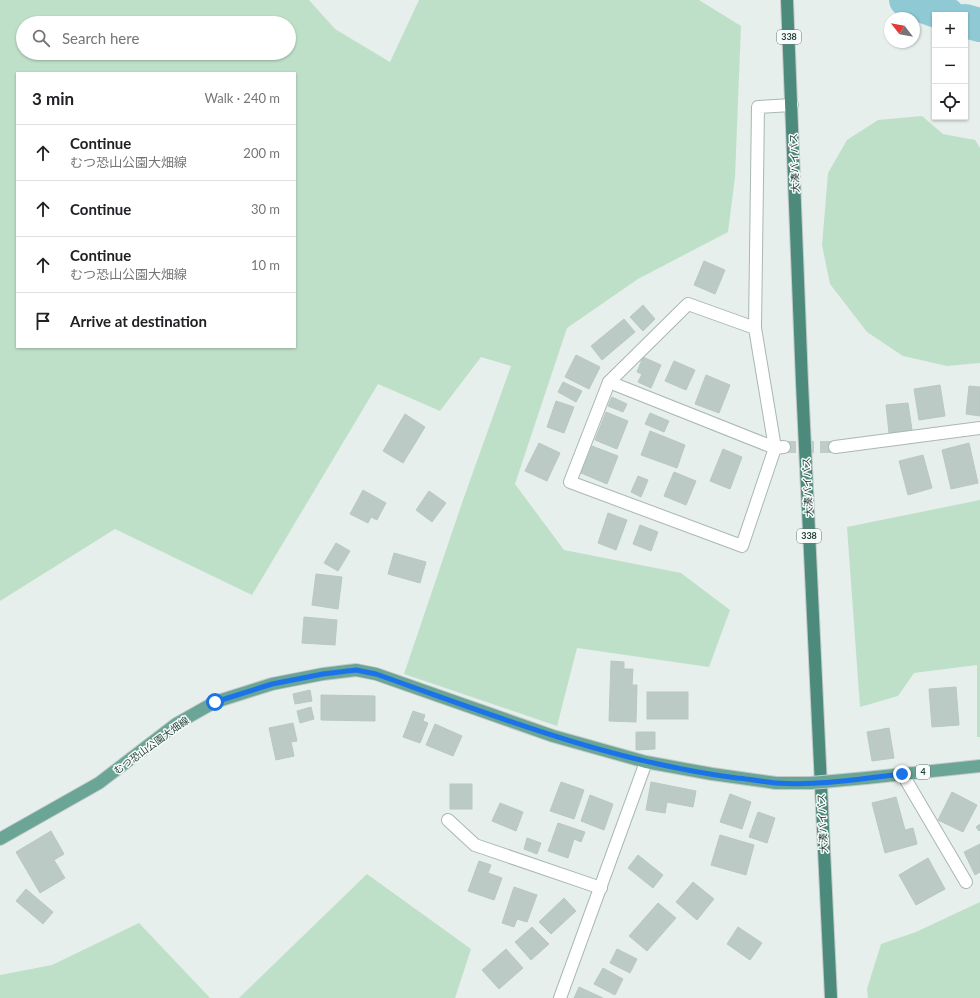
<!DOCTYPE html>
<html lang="en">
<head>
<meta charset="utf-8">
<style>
  :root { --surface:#fff; --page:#f6f6f6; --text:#202124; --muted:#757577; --line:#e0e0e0 }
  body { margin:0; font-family:Lato,"Noto Sans JP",sans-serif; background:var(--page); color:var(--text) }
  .controls { position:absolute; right:12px; top:12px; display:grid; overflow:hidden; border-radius:0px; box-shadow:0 1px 3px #0004 }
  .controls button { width:36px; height:36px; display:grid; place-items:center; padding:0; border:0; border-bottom:1px solid var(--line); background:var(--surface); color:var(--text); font:20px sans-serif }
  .compass { position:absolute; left:884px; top:12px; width:36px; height:36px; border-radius:50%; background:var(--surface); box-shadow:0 1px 3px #0004; rotate:301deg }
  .stop { position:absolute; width:12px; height:12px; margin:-9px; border:3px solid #1a73e8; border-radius:50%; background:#fff }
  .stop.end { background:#1a73e8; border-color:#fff; box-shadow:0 1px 4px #0008 }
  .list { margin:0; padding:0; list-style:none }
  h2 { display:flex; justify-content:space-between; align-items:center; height:52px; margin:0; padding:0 16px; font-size:17px }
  h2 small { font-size:13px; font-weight:400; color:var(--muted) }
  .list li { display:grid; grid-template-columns:26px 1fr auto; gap:12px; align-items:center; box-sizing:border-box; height:56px; padding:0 16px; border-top:1px solid var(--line) }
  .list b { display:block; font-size:15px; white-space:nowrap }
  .list p { margin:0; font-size:13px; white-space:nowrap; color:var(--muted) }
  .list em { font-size:13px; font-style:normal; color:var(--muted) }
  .icon { flex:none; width:22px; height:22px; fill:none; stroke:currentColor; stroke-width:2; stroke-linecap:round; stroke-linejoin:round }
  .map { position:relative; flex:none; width:980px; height:998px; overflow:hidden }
  .search { position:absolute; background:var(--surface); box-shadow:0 1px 3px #0004; left:16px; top:16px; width:280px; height:44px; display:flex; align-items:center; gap:10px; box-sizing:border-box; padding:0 14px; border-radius:22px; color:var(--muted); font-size:15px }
  .panel { position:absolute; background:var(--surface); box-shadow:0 1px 3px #0004; left:16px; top:72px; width:280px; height:276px; border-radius:0px }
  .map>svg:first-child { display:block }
</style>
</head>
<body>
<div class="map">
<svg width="980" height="998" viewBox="0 0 980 998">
  <rect width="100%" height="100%" fill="#e6efeb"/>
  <g fill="#bfe0c8" fill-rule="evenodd">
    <path d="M0,0H309L335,29L390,62L419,0H699L741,26L735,177L728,232L638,279L567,328L515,484L564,550L681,573L730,610L709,667L577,648L557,726L404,674L463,500L511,366L481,357L440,411L378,384L252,595L115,529L0,601ZM23,23H289V53H23ZM17,73H295V347H17Z"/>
    <path d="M922,116L943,134L975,140L980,148V363L947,366L903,356L867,332L830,284L822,245L828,173L847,140L878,120Z"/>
    <path d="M980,500V737H977V665L914,673L898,696L860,707L847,527Z"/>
    <path d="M367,874L471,949L455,998H239Z"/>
    <path d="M980,902V998H868L867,989L881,944L916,932Z"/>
    <path d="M139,923L210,998H0V975L52,965Z"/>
  </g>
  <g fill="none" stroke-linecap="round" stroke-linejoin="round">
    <g stroke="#8ec9d4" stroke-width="34">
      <path d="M906,0L948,15"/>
      <path d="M965,21L980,25"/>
    </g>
  </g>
  <g fill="#bbcac4" stroke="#b8c9c2">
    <path d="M704,261L725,270L715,294L694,285Z"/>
    <path d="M643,305L655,319L643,331L630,317Z"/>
    <path d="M624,319L635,332L602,360L591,346Z"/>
    <path d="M576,355L600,367L589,389L565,377Z"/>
    <path d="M643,357L661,365L651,388L638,382L642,374L637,372Z"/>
    <path d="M674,361L695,370L686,390L665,381Z"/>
    <path d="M706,375L730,385L719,413L695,404Z"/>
    <path d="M563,382L582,391L576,402L558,392Z"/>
    <path d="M940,385L945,416L919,420L914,389Z"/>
    <path d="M969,386L980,387V416L966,414Z"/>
    <path d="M612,397L627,404L623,412L608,406Z"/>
    <path d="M556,401L574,407L564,433L547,427Z"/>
    <path d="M908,403L912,430L889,433L886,405Z"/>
    <path d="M606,412L628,421L617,449L595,440Z"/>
    <path d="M650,413L669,421L664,432L645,424Z"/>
    <path d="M405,414L425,427L403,463L383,451Z"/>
    <path d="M650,431L685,445L677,468L641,455Z"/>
    <path d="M539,443L560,453L547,481L525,471Z"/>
    <path d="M969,443L978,483L951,489L942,450Z"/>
    <path d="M592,446L618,456L607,484L581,473Z"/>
    <path d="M723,449L742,457L730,489L710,481Z"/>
    <path d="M923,455L932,488L908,495L899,461Z"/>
    <path d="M674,472L696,481L686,505L664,496Z"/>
    <path d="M638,476L648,480L641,497L631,492Z"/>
    <path d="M363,490L386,503L377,520L371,517L368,523L350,514Z"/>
    <path d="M429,491L446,503L432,522L416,510Z"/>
    <path d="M608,513L627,520L616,550L598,543Z"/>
    <path d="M640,525L658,532L651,551L633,544Z"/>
    <path d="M336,543L350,551L338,571L324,563Z"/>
    <path d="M394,553L426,562L420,583L388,574Z"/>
    <path d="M316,574L342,577L338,609L312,605Z"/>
    <path d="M304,617L337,620L335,645L302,643Z"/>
    <path d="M611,661L624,662V669H633L632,685H637L636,722L609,721Z"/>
    <path d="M956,687L959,725L932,727L929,689Z"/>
    <path d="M310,690L312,701L295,704L293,694Z"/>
    <rect x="647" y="692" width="41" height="27"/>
    <path d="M321,695L375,696V721L321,720Z"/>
    <path d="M311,707L314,719L300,723L297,711Z"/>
    <path d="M413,711L425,715L423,721L428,723L420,743L403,737Z"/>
    <path d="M293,723L297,741L291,742L294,756L276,760L269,728Z"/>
    <path d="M435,724L462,736L453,756L426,745Z"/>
    <path d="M889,728L894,758L872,761L867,732Z"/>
    <path d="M636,732H655V749L636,750Z"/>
    <path d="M561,782L584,790L574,819L550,811Z"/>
    <path d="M651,782L696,791L693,807L667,802L665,813L646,810Z"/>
    <rect x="450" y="784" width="22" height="25"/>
    <path d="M952,792L977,805L963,832L938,820Z"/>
    <path d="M730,794L751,802L742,829L720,822Z"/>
    <path d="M590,795L613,804L604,830L581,821Z"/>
    <path d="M896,797L905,830L913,828L917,844L885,853L872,803Z"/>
    <path d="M500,803L523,812L516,831L492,821Z"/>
    <path d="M758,812L775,818L767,843L749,837Z"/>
    <path d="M558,823L585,832L581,842L574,839L568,858L548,851Z"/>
    <path d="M980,824V830L979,831L976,827Z"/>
    <path d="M51,831L64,854L54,860L65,878L40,893L16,852Z"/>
    <path d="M720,835L754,845L746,875L711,865Z"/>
    <path d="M527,838L541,843L537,854L524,849Z"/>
    <path d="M980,844V872L975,875L964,852Z"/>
    <path d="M638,855L663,875L653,888L628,868Z"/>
    <path d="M928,858L945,889L916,905L899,875Z"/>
    <path d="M479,861L491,865L488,873L502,878L494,900L468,891Z"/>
    <path d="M693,882L714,899L697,920L676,902Z"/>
    <path d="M514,887L537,895L527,922L517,919L514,927L502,923Z"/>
    <path d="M26,889L53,912L43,924L16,901Z"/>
    <path d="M564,898L576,911L551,934L539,922Z"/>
    <path d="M658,903L676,918L647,951L629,936Z"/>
    <path d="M532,927L549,944L531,960L515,942Z"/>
    <path d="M738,927L762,943L750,960L727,944Z"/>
    <path d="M506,949L523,968L499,989L482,970Z"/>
    <path d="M617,949L637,959L630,973L610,963Z"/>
    <path d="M603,968L623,979L615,995L594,984Z"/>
    <path d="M579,987L603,998H574Z"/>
  </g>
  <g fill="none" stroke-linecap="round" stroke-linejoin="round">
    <path stroke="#bfccc8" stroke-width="12" stroke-dasharray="12 6" stroke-linecap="butt" d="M784,447H835"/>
    <g stroke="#a8b8b2" stroke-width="14">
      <g id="minor">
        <path d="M755,328L688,304L609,382L570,482L742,546L775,448L755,328L758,107L792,105"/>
        <path d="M609,382L775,448L784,447"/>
        <path d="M835,447L980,428"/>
        <path d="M903,775L966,882"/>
        <path d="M448,820L475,845L601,888"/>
        <path d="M560,998L646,762"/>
      </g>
    </g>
    <g stroke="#c2cac8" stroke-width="14">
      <g id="primary">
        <path d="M866,778L980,766"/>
        <path d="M0,839L99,783L176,724L215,702L272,684L323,674L356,670L376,674L553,736L646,762L712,774L776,783"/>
      </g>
    </g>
    <g stroke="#c2cac8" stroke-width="14">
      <path id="trunk" d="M787,0L802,383L831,998"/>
    </g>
    <use href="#minor" stroke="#fff" stroke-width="12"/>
    <use href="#primary" stroke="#6aa596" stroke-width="12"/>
    <use href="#trunk" stroke="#4c8a7c" stroke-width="12"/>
    <g stroke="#c2cac8" stroke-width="14" stroke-linecap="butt">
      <path id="primary-bridge" d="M776,783H811L866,778"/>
    </g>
    <use href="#primary-bridge" stroke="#6aa596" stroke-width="12"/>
  </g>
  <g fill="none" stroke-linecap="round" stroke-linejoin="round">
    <path stroke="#1a73e8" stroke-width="5" d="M215,702L272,684L323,674L356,670L376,674C494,716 612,762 737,778C750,779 763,782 776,783C818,786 861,779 902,774"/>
  </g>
  <g text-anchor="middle" stroke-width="3" stroke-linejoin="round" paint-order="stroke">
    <g fill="#f7fbf9" stroke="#637a73" stroke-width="1">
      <rect x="777" y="30" width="24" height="14" rx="3"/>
      <rect x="797" y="529" width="24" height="14" rx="3"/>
      <rect x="916" y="765" width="14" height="14" rx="3"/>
    </g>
    <g font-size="9" font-weight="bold" fill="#24423a">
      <text x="789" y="40">338</text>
      <text x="809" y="539">338</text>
      <text x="923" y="775">4</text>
    </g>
    <g font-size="10" fill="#24423a" stroke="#f7fbf9">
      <text transform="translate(794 163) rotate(-92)" y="4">大湊バイパス</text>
      <text transform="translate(807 487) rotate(-93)" y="4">大湊バイパス</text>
      <text transform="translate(151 745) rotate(-36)" y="4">むつ恐山公園大畑線</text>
      <text transform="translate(822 823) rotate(-93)" y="4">大湊バイパス</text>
    </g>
  </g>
</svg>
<div class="controls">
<button>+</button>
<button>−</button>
<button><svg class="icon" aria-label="locate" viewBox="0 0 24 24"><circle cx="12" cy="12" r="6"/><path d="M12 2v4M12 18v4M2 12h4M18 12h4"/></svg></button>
</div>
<svg class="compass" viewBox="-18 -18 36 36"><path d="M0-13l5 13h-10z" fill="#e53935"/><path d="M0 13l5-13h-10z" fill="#757577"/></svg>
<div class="stop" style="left:215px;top:702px"></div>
<div class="stop end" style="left:902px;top:774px"></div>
<div class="search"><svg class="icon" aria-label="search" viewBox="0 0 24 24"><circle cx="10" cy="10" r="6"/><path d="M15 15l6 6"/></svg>Search here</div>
<section class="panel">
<h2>3 min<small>Walk · 240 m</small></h2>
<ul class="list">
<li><svg class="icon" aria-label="ahead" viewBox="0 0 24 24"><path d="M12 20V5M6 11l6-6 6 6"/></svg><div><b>Continue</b><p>むつ恐山公園大畑線</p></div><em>200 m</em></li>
<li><svg class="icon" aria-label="ahead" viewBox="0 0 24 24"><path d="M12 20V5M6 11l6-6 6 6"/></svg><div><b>Continue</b></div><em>30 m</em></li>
<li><svg class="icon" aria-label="ahead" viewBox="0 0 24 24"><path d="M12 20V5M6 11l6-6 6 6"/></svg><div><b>Continue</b><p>むつ恐山公園大畑線</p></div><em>10 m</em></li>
<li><svg class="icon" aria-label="arrive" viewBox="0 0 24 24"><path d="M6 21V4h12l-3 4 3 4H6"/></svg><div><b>Arrive at destination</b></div></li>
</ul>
</section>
</div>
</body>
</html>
